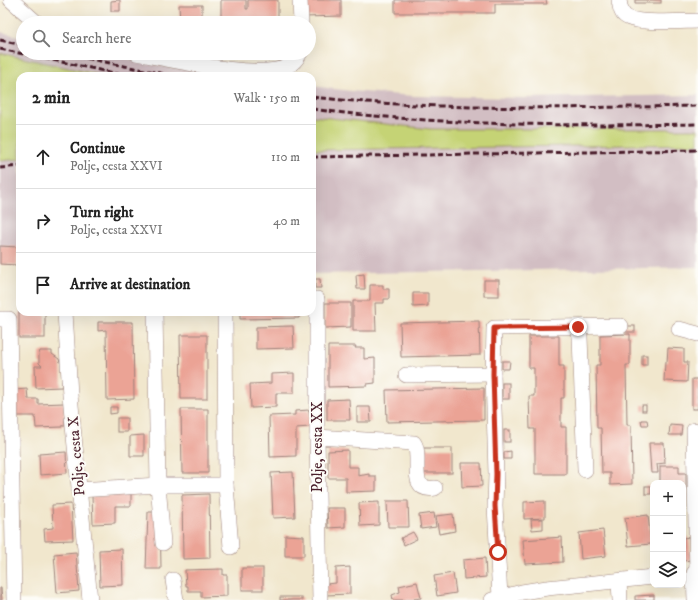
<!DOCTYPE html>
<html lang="en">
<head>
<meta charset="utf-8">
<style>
  :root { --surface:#fff; --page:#f6f6f6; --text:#222; --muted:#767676; --line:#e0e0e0 }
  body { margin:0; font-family:"IM FELL DW Pica",serif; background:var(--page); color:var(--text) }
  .controls { position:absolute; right:12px; bottom:12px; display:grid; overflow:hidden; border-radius:8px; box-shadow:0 4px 16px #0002 }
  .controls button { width:36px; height:36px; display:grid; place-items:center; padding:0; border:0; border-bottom:1px solid var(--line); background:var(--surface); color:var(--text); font:20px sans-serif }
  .stop { position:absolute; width:12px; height:12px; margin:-9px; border:3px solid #c8321e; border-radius:50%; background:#fff }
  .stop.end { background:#c8321e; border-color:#fff; box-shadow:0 1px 4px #0008 }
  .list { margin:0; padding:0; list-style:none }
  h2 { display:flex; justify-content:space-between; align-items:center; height:52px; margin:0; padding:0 16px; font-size:17px }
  h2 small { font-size:13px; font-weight:400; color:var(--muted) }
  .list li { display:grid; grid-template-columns:26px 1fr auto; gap:12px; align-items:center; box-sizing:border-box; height:64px; padding:0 16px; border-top:1px solid var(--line) }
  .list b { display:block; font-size:15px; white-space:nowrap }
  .list p { margin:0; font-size:13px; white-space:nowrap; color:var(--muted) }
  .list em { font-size:13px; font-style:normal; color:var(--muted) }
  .icon { flex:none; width:22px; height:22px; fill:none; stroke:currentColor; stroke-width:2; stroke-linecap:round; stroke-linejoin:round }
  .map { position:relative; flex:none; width:698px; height:600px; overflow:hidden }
  .search { position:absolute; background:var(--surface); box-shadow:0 4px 16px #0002; left:16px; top:16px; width:300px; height:44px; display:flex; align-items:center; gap:10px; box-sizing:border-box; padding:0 14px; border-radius:22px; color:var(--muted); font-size:15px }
  .panel { position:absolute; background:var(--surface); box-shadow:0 4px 16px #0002; left:16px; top:72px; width:300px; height:244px; border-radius:12px }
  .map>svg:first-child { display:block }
</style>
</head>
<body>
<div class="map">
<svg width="698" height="600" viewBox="0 0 698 600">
  <rect width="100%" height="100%" fill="#fdfcf7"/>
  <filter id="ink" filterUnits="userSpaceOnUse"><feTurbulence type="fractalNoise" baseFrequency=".025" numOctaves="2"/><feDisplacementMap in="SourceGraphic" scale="8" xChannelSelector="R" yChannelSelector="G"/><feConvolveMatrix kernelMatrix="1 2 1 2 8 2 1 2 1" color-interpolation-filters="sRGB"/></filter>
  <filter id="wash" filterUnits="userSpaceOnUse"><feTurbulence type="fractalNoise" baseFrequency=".012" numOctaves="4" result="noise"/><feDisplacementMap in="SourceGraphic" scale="16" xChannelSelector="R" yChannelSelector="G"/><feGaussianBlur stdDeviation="0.9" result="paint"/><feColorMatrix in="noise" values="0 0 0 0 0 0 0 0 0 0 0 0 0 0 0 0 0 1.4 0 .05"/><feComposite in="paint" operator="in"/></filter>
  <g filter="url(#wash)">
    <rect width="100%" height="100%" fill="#f1e7cd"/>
    <g fill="#d2bec3">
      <path d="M0,32L23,37V53H99L163,66L244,76H105L0,53Z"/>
      <path d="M312,86L351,91L414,96L524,98L698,95V129H431L312,116Z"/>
      <path d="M698,144V267L312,274V150Z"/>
      <path d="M20,159V254H18V247L0,246V161Z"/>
    </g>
    <g fill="#c5d375" stroke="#887950">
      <path d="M0,53L105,76H20V159L0,161Z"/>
      <path d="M312,116L431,129H698V144L312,150Z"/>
    </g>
    <g id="blocks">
      <g fill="#eba395">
        <path d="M120,0V11H111V1Z"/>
        <path d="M221,0H246V9H248V0H278V20L221,21Z"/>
        <path d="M304,0H341V16L304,17Z"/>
        <path d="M395,0H546L547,4H495V13H395Z"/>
        <rect x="635" y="0" width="26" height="3"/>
        <path d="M179,5H202V23H180Z"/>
        <path d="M0,246L18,247L17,265L0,264Z"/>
        <path d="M364,274L365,289H357L356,275Z"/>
        <path d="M315,279H320L321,288H315Z"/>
        <rect x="484" y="280" width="15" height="16"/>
        <path d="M370,285H383V289H389V299H384V303H375L376,331H353V301H370Z"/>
        <path d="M413,293H428V306L413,307Z"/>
        <path d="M325,303H351V327L325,328Z"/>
        <rect x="19" y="312" width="26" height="26"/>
        <path d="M240,312H299V318L240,319Z"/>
        <path d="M479,321L480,355L401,357L400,323Z"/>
        <path d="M98,322H133L134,399L107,400L106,330L98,331Z"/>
        <path d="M293,326L294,348L256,349V327Z"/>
        <rect x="624" y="326" width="11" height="6"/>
        <path d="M630,334V365H626L627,425H631L632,484L610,485V473H602L601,428H597L596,365H600V335Z"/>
        <path d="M180,335H207V399H181Z"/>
        <path d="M529,336H559V366H564V398H561V427H566V474H535V429H530L529,396H534V368H529Z"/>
        <path d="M328,346H356L355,348H364V359L375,358V383L367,384V386L328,387Z"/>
        <path d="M668,348L684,349V362H688L687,382L664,381L665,362H667Z"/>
        <path d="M40,351H52V354L59,359L61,365L62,387L36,388L35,366H42L39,363V354Z"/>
        <rect x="642" y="355" width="5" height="10"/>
        <path d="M502,361H510L509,369H502Z"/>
        <path d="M294,373V393H276V407L251,408L250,384L271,383V374Z"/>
        <rect x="692" y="379" width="6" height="30"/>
        <rect x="502" y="383" width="7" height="16"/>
        <path d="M484,388V420L387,422L386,390Z"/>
        <path d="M27,389L28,399H38V404L64,403L65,425H62V427L36,428L35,416H14V390Z"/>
        <path d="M349,399L350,420H327V400Z"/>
        <rect x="642" y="405" width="4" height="6"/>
        <path d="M110,407H117V413L110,414Z"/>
        <path d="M357,407H370L371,422H357Z"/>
        <path d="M181,409H208V473H182Z"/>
        <path d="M309,410L310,427L296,428V456L270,457L269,416L295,415V411Z"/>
        <rect x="117" y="418" width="10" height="14"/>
        <path d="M641,420H647L648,425H642Z"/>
        <path d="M670,425L682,426L681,435H669Z"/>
        <rect x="504" y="430" width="6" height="12"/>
        <path d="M144,435V456H130V436Z"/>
        <path d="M649,443H664L665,463L657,464L658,473H651Z"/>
        <rect x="420" y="448" width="32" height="25"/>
        <path d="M348,450V467H358V476L369,474V476H376V491L346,492V478H328V451Z"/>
        <path d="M511,451V459H504V452Z"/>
        <path d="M66,452L67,473L40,475L39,454Z"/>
        <path d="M461,463H481L482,486L462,487Z"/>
        <path d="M660,466H679V473H686V491H683V483H660Z"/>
        <path d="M293,472L295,517L273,518L271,473Z"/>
        <rect x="645" y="486" width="6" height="8"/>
        <path d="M131,494V506H115V523L93,524L92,496Z"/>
        <path d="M209,494L210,558L183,559L182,495Z"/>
        <path d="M387,501H408L409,527H388Z"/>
        <path d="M545,501V518L524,519V502Z"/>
        <path d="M379,502V525L360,526L359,503Z"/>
        <path d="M71,504L73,540L45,541L44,529L53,528L52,505Z"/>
        <path d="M327,508H345V527L328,528Z"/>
        <path d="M148,512H160L161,569H146Z"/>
        <path d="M434,513L436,527L421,529L419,515Z"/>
        <path d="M453,514L455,531L439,534L436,516Z"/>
        <path d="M648,515L651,544L628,546L625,518Z"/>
        <path d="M531,519H543V529L532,530Z"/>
        <path d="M603,530L606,556L581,559L579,533Z"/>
        <path d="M413,532L417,539L404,545L401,538Z"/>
        <path d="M285,535L304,536V556H285Z"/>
        <path d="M562,537L563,562L525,564L523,540Z"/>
        <path d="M689,537L691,560L683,561V538Z"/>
        <path d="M122,549L123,585L100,586L99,550Z"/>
        <path d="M76,552L79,591L57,593L54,554Z"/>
        <path d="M485,558L486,577L464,579L463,560Z"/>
        <path d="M350,567V594L326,595V584L336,583V568Z"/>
        <rect x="242" y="568" width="21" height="22"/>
        <path d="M223,569V575H227V596L201,597V591H188V586H186L185,570Z"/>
        <path d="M453,573L456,593L437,596L434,576Z"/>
        <path d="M417,582L421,598L414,599L415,600H393L392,595L400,592L399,586Z"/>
        <path d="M0,588H1L2,600H0Z"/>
        <path d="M654,595V600H635V596Z"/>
        <rect x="280" y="597" width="22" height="3"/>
      </g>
    </g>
  </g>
  <g filter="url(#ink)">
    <use href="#blocks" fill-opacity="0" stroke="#9e837c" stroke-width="1"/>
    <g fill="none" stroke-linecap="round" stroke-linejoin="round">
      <g stroke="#9e837c" stroke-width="16">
        <g id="minor">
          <path d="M11,0L37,23"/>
          <path d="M300,0L301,23"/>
          <path d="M619,0C620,5 620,11 624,15C633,25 683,21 698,21"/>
          <path d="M136,53C169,59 260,81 288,66C294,63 297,59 300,53"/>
          <path d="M312,299H317V437L320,600"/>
          <path d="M65,312L70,395L90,600"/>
          <path d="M155,312L158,485L163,543"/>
          <path d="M225,312L226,485L231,547"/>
          <path d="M0,319H9L14,600"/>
          <path d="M578,327L580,337L585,470"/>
          <path d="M679,329L698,334"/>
          <path d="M406,375L493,374"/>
          <path d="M694,430L697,573"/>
          <path d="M317,437L414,443C423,457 406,493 435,488"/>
          <path d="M79,490L158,485H226"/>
          <path d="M694,573L695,600"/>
          <path d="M173,580L176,600"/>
          <path d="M619,581L620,600"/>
          <path d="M500,597L495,506L496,474L493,374L494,328L621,326"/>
          <path d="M492,600L522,592L547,588L653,577"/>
        </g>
      </g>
      <use href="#minor" stroke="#fff" stroke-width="15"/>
      <g stroke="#4a1f2b" stroke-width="3" stroke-dasharray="6 3" stroke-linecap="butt">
        <path d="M0,40L23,45"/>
        <path d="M0,49L128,76"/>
        <path d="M60,53L174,76"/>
        <path d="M312,97C440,111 569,108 698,106"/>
        <path d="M312,109C440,126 569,126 698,124"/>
        <path d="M312,157L698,150"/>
        <path d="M0,168L20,166"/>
      </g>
    </g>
  </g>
  <g fill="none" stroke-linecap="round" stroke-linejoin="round" filter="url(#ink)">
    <path stroke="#c8321e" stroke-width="5" d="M498,552L495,506L496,474L493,374L494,328L578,327"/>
  </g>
  <g text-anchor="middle" stroke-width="4" stroke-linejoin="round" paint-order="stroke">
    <g font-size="15" fill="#4a1f2b" stroke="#fdfcf7">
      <text transform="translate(317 447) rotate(-90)" y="5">Polje, cesta XX</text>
      <text transform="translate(76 456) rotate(-95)" y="5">Polje, cesta X</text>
    </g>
  </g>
</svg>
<div class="controls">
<button>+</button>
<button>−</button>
<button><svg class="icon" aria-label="layers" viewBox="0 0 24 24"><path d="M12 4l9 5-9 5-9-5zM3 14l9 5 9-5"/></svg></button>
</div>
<div class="stop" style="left:498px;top:552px"></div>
<div class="stop end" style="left:578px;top:327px"></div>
<div class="search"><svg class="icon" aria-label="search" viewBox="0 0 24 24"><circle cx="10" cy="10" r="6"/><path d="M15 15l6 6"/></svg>Search here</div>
<section class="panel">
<h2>2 min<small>Walk · 150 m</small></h2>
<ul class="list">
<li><svg class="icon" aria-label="ahead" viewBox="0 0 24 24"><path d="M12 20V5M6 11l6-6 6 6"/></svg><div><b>Continue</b><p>Polje, cesta XXVI</p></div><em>110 m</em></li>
<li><svg class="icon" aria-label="right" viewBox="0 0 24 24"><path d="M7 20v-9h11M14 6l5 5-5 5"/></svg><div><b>Turn right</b><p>Polje, cesta XXVI</p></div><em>40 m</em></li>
<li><svg class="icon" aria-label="arrive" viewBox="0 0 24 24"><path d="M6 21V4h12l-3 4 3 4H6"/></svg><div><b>Arrive at destination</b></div></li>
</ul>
</section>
</div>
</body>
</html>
